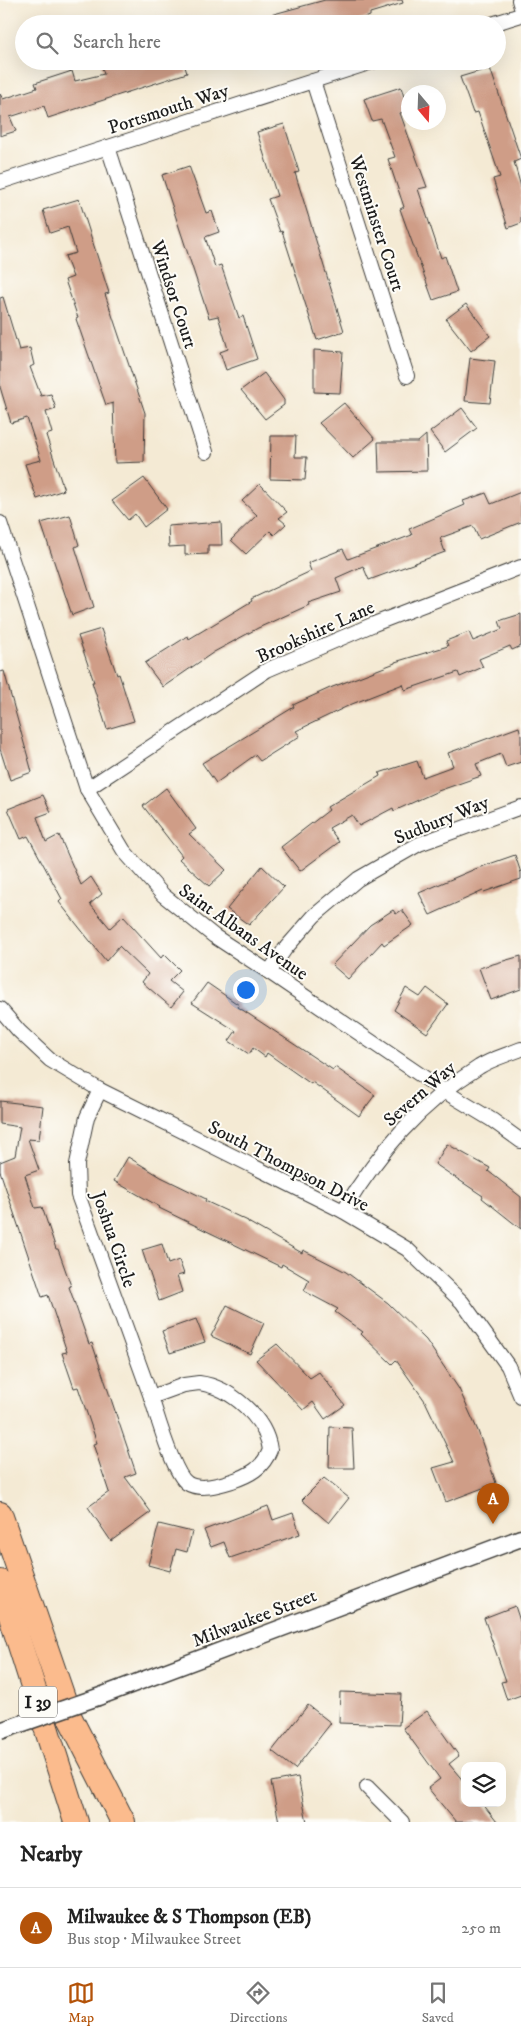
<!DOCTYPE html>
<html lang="en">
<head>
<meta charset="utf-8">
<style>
  :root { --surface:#fff; --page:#f2f2f2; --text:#222; --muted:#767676; --line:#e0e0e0; --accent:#b45309 }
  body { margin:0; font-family:"IM FELL DW Pica",serif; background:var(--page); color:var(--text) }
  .controls { position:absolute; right:15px; bottom:15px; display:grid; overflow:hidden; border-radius:10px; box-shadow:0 5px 20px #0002 }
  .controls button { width:45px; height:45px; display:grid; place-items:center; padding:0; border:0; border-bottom:1px solid var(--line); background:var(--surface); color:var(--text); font:25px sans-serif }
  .compass { position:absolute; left:401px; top:85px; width:45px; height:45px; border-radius:50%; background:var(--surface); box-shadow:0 5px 20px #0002; rotate:161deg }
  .you { position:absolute; left:245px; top:989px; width:18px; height:18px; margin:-12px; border:4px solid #fff; border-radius:50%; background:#1a73e8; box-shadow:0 0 0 8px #1a73e833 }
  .badge { display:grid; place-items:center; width:32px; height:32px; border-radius:50%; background:var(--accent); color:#fff; font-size:16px; font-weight:700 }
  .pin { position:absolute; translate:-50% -41px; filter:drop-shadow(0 1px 2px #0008) }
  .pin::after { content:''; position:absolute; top:26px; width:18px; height:15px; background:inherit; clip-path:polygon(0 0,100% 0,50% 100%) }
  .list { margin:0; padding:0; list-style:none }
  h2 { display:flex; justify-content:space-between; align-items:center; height:65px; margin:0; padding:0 20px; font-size:21px }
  h2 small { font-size:16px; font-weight:400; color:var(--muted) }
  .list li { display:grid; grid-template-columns:32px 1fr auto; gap:15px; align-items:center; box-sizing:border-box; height:80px; padding:0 20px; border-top:1px solid var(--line) }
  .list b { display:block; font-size:19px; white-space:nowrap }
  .list p { margin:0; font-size:16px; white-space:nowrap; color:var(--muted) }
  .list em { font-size:16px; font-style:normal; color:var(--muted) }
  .icon { flex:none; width:28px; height:28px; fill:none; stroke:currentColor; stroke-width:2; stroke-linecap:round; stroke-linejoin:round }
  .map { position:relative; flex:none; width:521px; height:1822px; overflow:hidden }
  .search { position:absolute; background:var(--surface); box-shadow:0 5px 20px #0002; left:15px; right:15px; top:15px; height:55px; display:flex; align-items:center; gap:12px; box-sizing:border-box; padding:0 18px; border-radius:28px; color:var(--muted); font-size:19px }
  .sheet { height:145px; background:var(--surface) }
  nav { display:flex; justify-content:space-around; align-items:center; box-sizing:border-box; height:70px; border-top:1px solid var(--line); background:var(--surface); font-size:14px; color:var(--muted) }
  nav a { display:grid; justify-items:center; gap:2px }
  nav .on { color:var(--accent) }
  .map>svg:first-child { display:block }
</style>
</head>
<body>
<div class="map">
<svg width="521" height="1822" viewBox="0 0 521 1822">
  <rect width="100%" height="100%" fill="#fdfcf7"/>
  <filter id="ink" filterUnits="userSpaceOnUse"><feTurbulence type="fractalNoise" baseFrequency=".02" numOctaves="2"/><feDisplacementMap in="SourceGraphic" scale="10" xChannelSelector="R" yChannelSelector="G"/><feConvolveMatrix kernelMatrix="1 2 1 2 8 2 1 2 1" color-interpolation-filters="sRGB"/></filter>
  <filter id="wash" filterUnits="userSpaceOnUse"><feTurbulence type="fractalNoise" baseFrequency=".0096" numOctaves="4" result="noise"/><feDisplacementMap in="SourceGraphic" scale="20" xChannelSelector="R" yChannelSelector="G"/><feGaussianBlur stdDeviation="1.12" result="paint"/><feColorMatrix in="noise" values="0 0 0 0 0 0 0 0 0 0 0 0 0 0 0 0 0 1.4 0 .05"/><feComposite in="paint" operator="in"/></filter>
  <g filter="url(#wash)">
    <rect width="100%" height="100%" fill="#f4ead4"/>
    <g id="blocks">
      <g fill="#cf9d87">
        <path d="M325,0H402L403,3L370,13V16L347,24H252V20Z"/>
        <path d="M100,61H183L187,73L48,118L44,106L10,117L16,131L0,136V94L3,99L37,88L35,83L72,71L75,81L104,74Z"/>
        <path d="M490,68L521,159L514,162L521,187V223L508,228L493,179L500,177L478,112L473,113L460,77Z"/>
        <path d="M401,87L408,110L400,113L427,187L418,189L441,258L445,256L457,292L433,300L400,209L404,207L388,159L395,157L381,119L372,121L364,99Z"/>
        <path d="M284,124L299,172L295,173L344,331L317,340L282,231L280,232L268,199L277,196L257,132Z"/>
        <path d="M189,166L206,213L212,211L219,232L205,237L215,267L221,265L239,318L243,316L257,359L226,370L220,352L228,349L218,316L209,318L162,175Z"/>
        <path d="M79,199L109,293L105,294L145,413L144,462L115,463L113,403L106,405L76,319L78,318L65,280L73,277L65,256L76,253L68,227L50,233L43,210Z"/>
        <path d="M3,297L19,350L30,348L34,365L30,367L41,396L51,394L56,409L46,412L52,433L46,435L64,490L37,499L25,464L41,460L27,418L11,423L0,387V298Z"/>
        <path d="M466,304L490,336L471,351L446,319Z"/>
        <path d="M314,350L343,352L340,393L314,392Z"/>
        <path d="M470,358L495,361L490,403L465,401Z"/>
        <path d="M264,373L284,400V405L265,419L241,390Z"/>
        <path d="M344,403L375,439L353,458L319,423Z"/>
        <path d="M462,408L477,428L445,452L430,432Z"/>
        <path d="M426,435L427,471L379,472L378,442H418Z"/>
        <path d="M271,436H296L295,457H307L305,480L270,479Z"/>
        <path d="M144,478L167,509L144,527L135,514L128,520L112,501Z"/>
        <path d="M260,484L287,512L279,518L286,524L274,535L270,531L246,554L231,540L257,515L242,501Z"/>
        <path d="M521,492V522L479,539L473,526L440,538L445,552L369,580L363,566L336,578L341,592L308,603L309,605L258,628L214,652L163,687L145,663L188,636L189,639L252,601L251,599L311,571L308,563L343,549L348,559L412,535L409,529L465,505L463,501L486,493L491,504Z"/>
        <path d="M70,515L79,545L75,547L94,607L72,615L41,523Z"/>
        <path d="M221,522L222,545H208V554L185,555V546L169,547L168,526Z"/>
        <path d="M521,614V646L512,650L510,646L479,659L483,667L460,677L458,672L405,690L403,684L352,704L296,731L300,736L260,761L255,755L216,783L202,763L294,707L293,705L330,688L395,663V662L448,646L446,641L469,632L473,641L502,629L499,621Z"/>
        <path d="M101,629L117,675L119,674L134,721L107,729L92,682H94L78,636Z"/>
        <path d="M4,671L32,772L10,780L0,749V672Z"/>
        <path d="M519,727L521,735V762L506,767L501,754L476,764L481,776L438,791L394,811L393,808L359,826L352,815L329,828L339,842L300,871L281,847L329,810L327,807L380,776L379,773L417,761L423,777L453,766L448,753Z"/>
        <path d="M166,788L196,829L189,834L226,870L209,886L179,859L182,856L143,806Z"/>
        <path d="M43,795L51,812L37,817L46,842L59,835L81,885L91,877L102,894L90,904L110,928L123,916L161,958L164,954L180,970L169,981L183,992L171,1007L142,982L148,974L119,946L106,961L59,902L62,899L28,836L21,839L8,809Z"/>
        <path d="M515,855L521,873V879L484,892L483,891L430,915L419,893L475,869Z"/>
        <path d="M262,866L284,887L249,925L227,909Z"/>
        <path d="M393,910L396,914L402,910L413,925L384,945L382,942L348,979L332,965L370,925Z"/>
        <path d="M521,956V989L491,1000L479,968Z"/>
        <path d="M207,983L239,1005L238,1007L333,1070L335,1067L375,1095L359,1116L312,1082L311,1084L267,1053L265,1057L253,1048L249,1054L229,1041L236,1031L192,1003Z"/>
        <path d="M406,988L420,997L427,988L448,1004L427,1033L394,1010Z"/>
        <path d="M0,1101L43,1106L39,1140L28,1139L39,1170L25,1175L35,1208L42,1207L56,1249H58L71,1286L69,1287L89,1344L92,1343L136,1473L125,1477L151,1512L111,1541L88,1507L109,1492L93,1444L97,1443L78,1387L74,1388L62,1353L67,1352L48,1295L42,1297L0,1171V1162L15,1156L20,1127L0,1124Z"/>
        <path d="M447,1144L490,1168L488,1171L521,1197V1229L482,1198L483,1196L435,1164Z"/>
        <path d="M128,1157L161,1177L206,1199L205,1201L248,1221V1222L302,1253L303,1250L346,1272L388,1303L426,1340L459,1389L478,1431L496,1483L446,1502L433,1468L454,1462L425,1401L396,1360L392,1364L361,1334L363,1332L335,1312L338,1309L304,1291L309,1280L282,1264L281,1267L159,1208L160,1207L114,1181Z"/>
        <path d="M162,1244L168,1264L179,1260L184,1274L177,1276L182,1292L159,1301L142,1250Z"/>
        <path d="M227,1305L264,1323L250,1354L211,1336Z"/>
        <path d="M196,1319L205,1342L170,1353L162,1331Z"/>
        <path d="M277,1344L310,1378L319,1372L345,1405L325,1419L313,1402L303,1410L256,1360Z"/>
        <path d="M330,1427L352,1428L354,1468H329Z"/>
        <path d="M324,1478L349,1498L329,1523L302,1500Z"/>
        <path d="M268,1506L273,1520L293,1513L300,1534L230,1558L224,1542L211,1547L204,1530Z"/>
        <path d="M159,1524L192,1532L187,1552L176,1549L170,1571L148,1565Z"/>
        <path d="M515,1606L521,1624V1695L507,1700L501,1682L506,1681L484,1618Z"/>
        <path d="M340,1692L401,1694L399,1725L339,1723Z"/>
        <path d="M308,1705L331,1723L295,1769L272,1751Z"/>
        <path d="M427,1711L459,1756L449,1764L465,1783V1803H482L497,1822H456L428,1788L440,1779L403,1728Z"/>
        <path d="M298,1777L307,1822H279L271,1782Z"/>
      </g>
    </g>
  </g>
  <g filter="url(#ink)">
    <use href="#blocks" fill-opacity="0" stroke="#3c3b38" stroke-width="1"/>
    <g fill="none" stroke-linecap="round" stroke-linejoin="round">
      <g stroke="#3c3b38" stroke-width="16">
        <g id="minor">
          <path d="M519,0L521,7"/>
          <path d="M492,24L521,15"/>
          <path d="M313,81L407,376"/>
          <path d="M108,147L206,452"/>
          <path d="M0,182L375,61"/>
          <path d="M0,523L87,789L124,851L163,895L214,936L269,972L444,1091L492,1120L521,1141"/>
          <path d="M87,789L267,670L374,624L521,567"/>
          <path d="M269,972L285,949L314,916L358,879L419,844L521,807"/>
          <path d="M0,1009L19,1031L50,1060L100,1090L343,1211L407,1249L462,1302L508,1366L521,1397"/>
          <path d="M100,1090L87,1117L77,1164L78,1195L151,1397"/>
          <path d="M343,1211C379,1152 419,1104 479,1067C491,1059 507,1055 521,1049"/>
          <path d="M199,1383C230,1387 266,1418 270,1450C263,1468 250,1475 232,1481C219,1485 199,1491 187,1483C173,1473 157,1415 151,1397L184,1385Z"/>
          <path d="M367,1787L402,1822"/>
        </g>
      </g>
      <g stroke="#3c3b38" stroke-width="19">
        <path id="tertiary" d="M98,1697L521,1538"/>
      </g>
      <g stroke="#3c3b38" stroke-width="26">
        <g id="motorway">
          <path d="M0,1514L70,1718L123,1822"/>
          <path d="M0,1582L76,1822"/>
        </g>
      </g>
      <use href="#minor" stroke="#fff" stroke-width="14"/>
      <use href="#tertiary" stroke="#fff" stroke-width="16"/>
      <use href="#motorway" stroke="#fbbb8d" stroke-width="24"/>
      <g stroke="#3c3b38" stroke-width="19" stroke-linecap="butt">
        <path id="tertiary-bridge" d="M0,1731L98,1697"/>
      </g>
      <use href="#tertiary-bridge" stroke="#fff" stroke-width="16"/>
    </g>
  </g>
  <g text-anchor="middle" stroke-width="4" stroke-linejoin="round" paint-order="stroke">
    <rect fill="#fdfcf7" stroke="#605f5e" stroke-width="1" x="19" y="1686.5" width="38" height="31" rx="4"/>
    <g font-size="18" font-weight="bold" fill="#1c1c1c">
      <text x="38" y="1708">I 39</text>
    </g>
    <g font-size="19" fill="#1c1c1c" stroke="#fdfcf7">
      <text transform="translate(168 108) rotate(-18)" y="7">Portsmouth Way</text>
      <text transform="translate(378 223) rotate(72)" y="7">Westminster Court</text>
      <text transform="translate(175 294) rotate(72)" y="7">Windsor Court</text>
      <text transform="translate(315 631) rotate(-24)" y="7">Brookshire Lane</text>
      <text transform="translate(441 819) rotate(-22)" y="7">Sudbury Way</text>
      <text transform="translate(244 931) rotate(35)" y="7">Saint Albans Avenue</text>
      <text transform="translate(419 1093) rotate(-41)" y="7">Severn Way</text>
      <text transform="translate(289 1165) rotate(27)" y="7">South Thompson Drive</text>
      <text transform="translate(115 1239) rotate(71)" y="7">Joshua Circle</text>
      <text transform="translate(254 1617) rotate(-21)" y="7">Milwaukee Street</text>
    </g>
  </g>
</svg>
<div class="controls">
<button><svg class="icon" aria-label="layers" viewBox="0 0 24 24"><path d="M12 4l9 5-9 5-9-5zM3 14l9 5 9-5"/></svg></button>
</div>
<svg class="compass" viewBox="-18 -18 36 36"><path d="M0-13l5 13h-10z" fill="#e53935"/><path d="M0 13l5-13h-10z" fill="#767676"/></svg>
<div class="you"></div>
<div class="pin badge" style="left:493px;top:1524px">A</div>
<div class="search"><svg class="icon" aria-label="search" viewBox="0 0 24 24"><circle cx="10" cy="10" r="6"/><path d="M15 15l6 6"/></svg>Search here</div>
</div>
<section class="sheet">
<h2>Nearby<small></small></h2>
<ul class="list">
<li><span class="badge">A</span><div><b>Milwaukee &amp; S Thompson (EB)</b><p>Bus stop · Milwaukee Street</p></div><em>250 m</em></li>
</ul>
</section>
<nav>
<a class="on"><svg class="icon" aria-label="map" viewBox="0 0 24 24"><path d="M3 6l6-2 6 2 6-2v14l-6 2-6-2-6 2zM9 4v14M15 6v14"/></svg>Map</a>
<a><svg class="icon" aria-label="directions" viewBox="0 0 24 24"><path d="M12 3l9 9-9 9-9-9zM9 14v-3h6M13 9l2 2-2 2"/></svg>Directions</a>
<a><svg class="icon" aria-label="saved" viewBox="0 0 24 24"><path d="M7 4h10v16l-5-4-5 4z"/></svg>Saved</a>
</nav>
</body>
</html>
